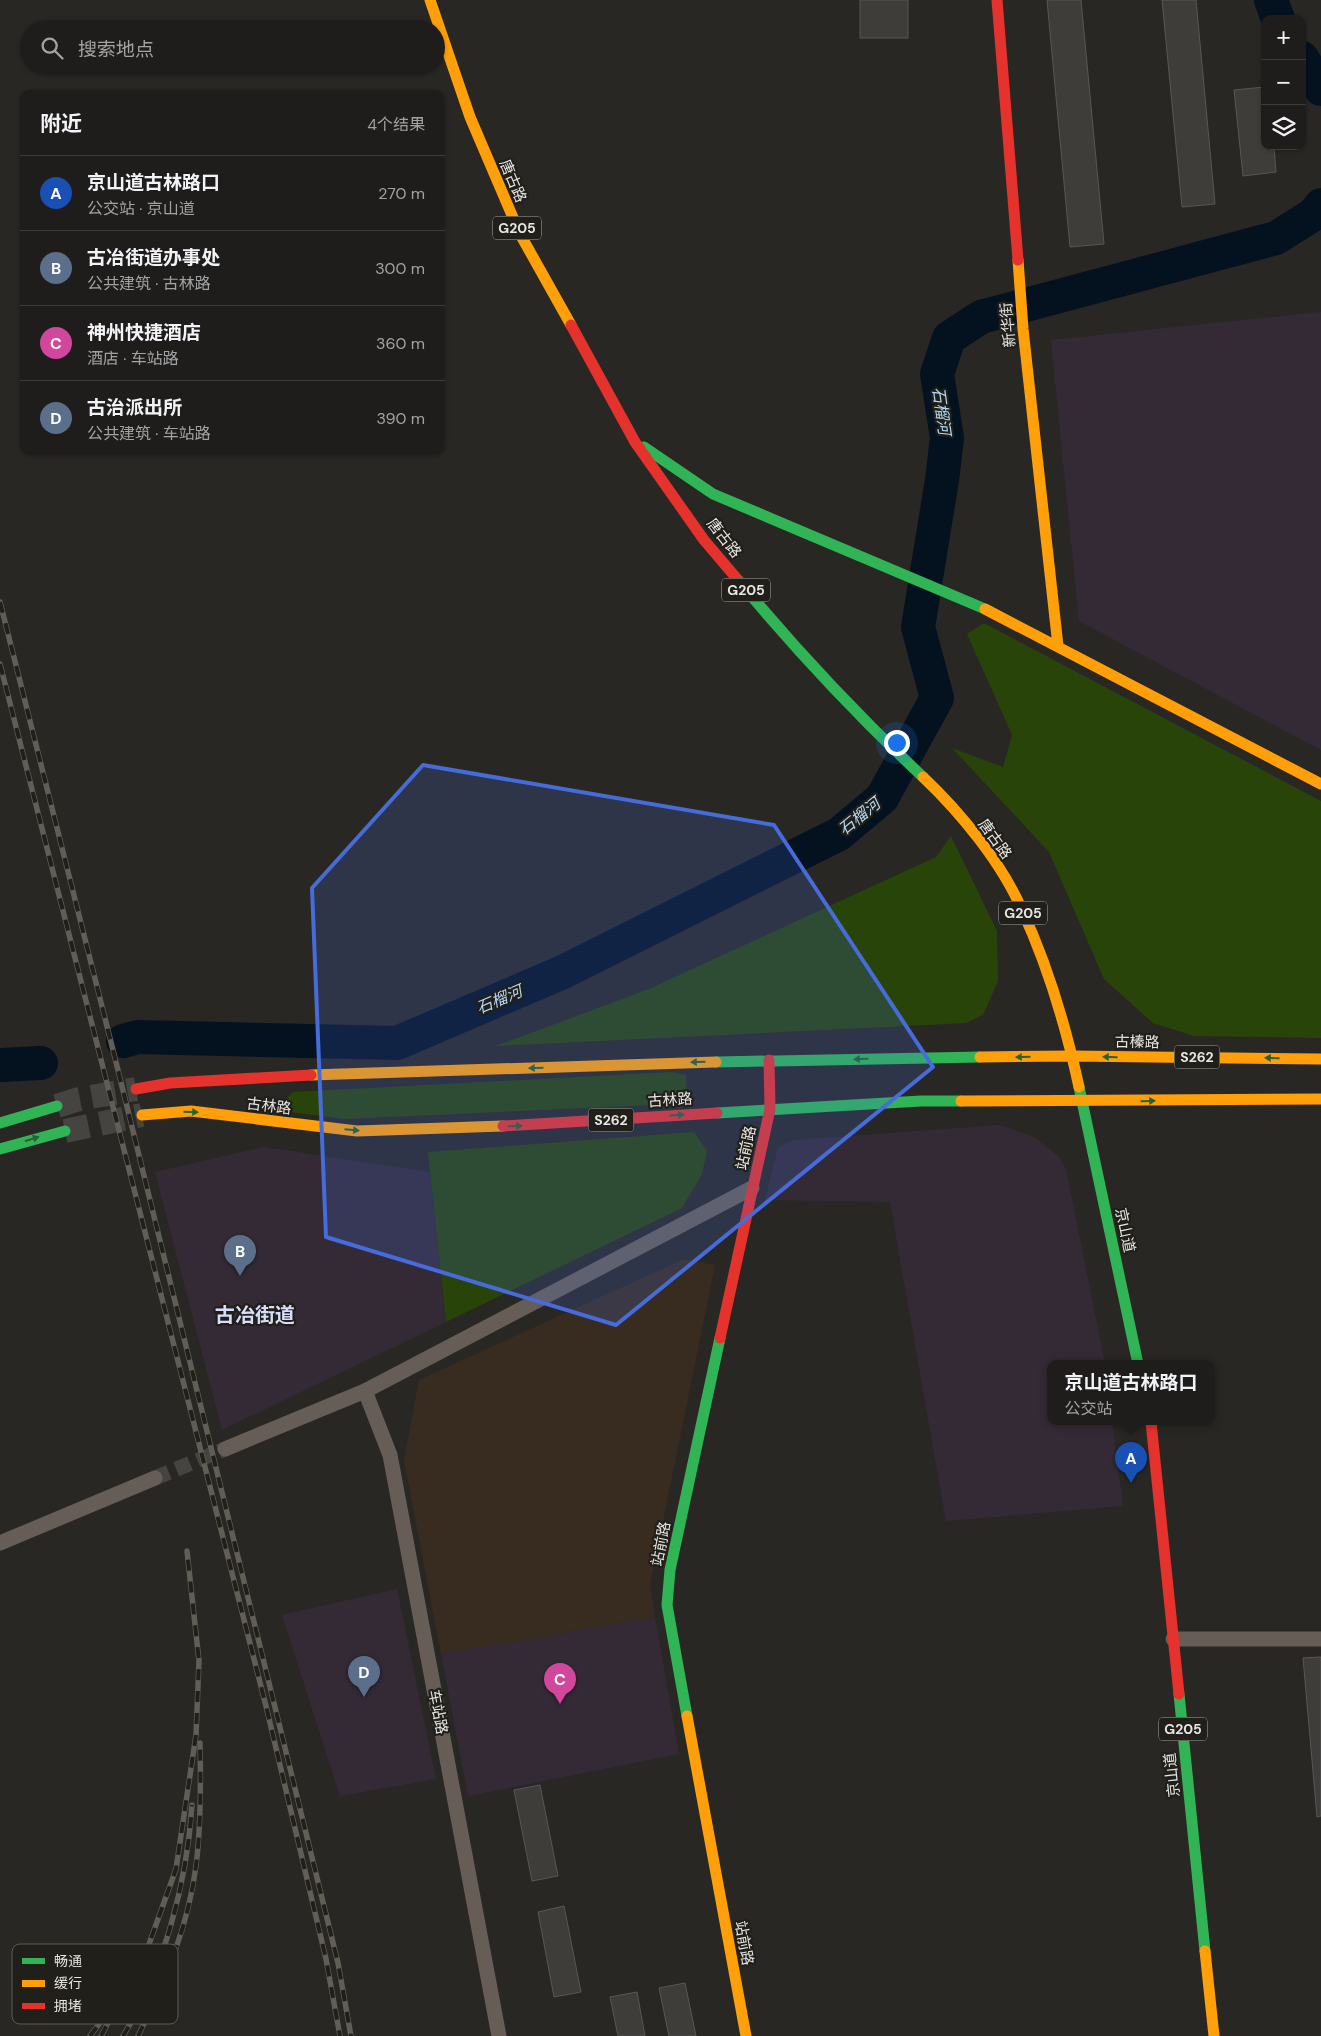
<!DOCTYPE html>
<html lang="zh">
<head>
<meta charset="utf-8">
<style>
  :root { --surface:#1f1d1b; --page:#2c2a28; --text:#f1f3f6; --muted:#a1a2a3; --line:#3c3b3a; --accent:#a4a3a0 }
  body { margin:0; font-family:"DM Sans","Noto Sans SC",sans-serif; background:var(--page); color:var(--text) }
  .controls { position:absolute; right:15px; top:15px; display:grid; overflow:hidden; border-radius:10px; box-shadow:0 1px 4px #0004 }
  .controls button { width:45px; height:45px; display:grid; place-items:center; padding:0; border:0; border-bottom:1px solid var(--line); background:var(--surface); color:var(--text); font:25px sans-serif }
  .you { position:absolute; left:896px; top:742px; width:18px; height:18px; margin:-12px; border:4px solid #fff; border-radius:50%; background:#1a73e8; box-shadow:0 0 0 8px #1a73e833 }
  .badge { display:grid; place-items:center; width:32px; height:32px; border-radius:50%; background:var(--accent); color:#fff; font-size:16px; font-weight:700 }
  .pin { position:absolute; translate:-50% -41px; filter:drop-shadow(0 1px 2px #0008) }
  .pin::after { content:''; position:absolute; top:26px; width:18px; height:15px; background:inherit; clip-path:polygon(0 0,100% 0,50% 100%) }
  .popup { position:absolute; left:1047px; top:1360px; width:168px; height:65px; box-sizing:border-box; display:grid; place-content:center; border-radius:10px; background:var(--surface); filter:drop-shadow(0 1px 4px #0005); font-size:16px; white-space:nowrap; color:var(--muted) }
  .popup b { font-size:19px; color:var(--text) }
  .popup::after { content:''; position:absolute; left:50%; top:100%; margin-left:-10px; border:10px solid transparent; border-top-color:var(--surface) }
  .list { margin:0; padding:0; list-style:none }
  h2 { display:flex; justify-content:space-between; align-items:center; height:65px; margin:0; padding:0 20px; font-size:21px }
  h2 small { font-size:16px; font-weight:400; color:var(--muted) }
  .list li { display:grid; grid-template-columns:32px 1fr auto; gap:15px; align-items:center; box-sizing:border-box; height:75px; padding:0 20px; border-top:1px solid var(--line) }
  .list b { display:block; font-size:19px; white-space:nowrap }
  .list p { margin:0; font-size:16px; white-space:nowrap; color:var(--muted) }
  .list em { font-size:16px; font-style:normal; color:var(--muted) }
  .icon { flex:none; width:28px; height:28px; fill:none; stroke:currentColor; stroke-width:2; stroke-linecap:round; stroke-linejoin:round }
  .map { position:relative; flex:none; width:1321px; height:2036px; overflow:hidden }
  .search { position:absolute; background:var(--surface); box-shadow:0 1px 4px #0004; left:20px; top:20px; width:425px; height:55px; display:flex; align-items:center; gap:12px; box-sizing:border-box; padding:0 18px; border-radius:28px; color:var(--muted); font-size:19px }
  .panel { position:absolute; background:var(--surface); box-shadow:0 1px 4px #0004; left:20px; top:90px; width:425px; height:365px; border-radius:10px }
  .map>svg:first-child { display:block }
</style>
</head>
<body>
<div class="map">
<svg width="1321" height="2036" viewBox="0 0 1321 2036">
  <rect width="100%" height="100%" fill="#292724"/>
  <g fill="#342a36">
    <path d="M1321,312V750L1079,621L1051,340Z"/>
    <path d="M1000,1125L1034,1137L1058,1156L1066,1169L1105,1364H1051V1422H1112L1123,1506L946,1521L890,1202L765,1200L778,1147L793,1140Z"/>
    <path d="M264,1147L430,1172L446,1322L222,1430L155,1172Z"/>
    <path d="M397,1589L436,1779L340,1796L282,1615Z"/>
    <path d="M655,1617L679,1754L468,1796L441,1654Z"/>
  </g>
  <path fill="#382c20" d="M684,1259L715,1265L650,1585L655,1617L441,1654L404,1460L419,1380Z"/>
  <g fill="#284409">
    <path d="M984,623L1321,801V1038L1194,1036L1153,1023L1104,979L1049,852L952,748L1003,767L1012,735L967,634Z"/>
    <path d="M951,836L997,931L998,981L983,1015L966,1023L496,1046L649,989L936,857Z"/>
    <path d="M672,1072L686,1075L687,1099L673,1104L344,1119L290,1112L283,1102L293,1092Z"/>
    <path d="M694,1132L707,1151L702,1174L682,1208L446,1322L428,1152Z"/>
  </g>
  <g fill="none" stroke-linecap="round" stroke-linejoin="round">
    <g stroke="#04111f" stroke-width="34">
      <path d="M1271,0L1278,19"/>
      <path d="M1302,58L1321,89"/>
      <path d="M123,1041L138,1037L397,1043L563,972L839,834L882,798L937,698L918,627L942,480L947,438L937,374L949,338L981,317L1276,238L1314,214L1321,205"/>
      <path d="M0,1065L41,1063"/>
    </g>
  </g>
  <g fill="#3e3d3a" stroke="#595755">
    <rect x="860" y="0" width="48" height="38"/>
    <path d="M1047,0H1081L1104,244L1070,247Z"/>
    <path d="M1162,0H1196L1215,204L1182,207Z"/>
    <path d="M1265,87V146H1274L1276,172L1243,176L1234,90Z"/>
    <path d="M1321,1657V1816L1317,1817L1303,1658Z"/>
    <path d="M540,1785L558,1876L532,1881L514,1790Z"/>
    <path d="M564,1906L581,1992L554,1997L538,1912Z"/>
    <path d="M685,1983L696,2036H669L659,1988Z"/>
    <path d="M637,1992L645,2036H618L610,1997Z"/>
  </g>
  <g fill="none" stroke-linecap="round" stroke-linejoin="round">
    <path stroke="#464440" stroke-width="15" stroke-dasharray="15 8" stroke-linecap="butt" d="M155,1478L225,1449"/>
    <g stroke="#464440" stroke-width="24" stroke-dasharray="24 12" stroke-linecap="butt">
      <path d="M57,1106L79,1099L136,1089"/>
      <path d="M65,1131L142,1115"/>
    </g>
    <g stroke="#665e56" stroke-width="15">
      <path d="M365,1391L390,1455L499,2036"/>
      <path d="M225,1449L365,1391L752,1188"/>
      <path d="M0,1543L155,1478"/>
      <path d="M1173,1639H1321"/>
    </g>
    <g stroke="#30b455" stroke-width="11">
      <path d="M644,447L713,494L985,609"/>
      <path d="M738,580C796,650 857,715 923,777"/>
      <path d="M716,1062L980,1057"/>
      <path d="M1079,1087L1138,1364"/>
      <path d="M717,1113L921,1101H961"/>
      <path d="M0,1123L57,1106"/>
      <path d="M0,1149L65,1131"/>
      <path d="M1179,1694L1205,1951"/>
      <path d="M687,1716L667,1605L670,1570L720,1338"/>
    </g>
    <g stroke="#ff9f0a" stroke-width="11">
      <path d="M430,0L470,117L520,234L571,325"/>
      <path d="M1018,260L1023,329L1058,646"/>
      <path d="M985,609L1321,784"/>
      <path d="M923,777C960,812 1002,863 1022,910C1048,966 1066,1027 1079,1087"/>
      <path d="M980,1057L1072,1056L1321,1059"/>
      <path d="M311,1075L716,1062"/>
      <path d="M961,1101L1321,1099"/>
      <path d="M142,1115L191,1111L357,1131L503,1126"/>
      <path d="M687,1716L746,2036"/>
      <path d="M1205,1951L1214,2036"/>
    </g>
    <g stroke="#e5322d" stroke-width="11">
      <path d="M997,0L1018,260"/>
      <path d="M571,325L635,442L704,540L738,580"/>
      <path d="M136,1089L170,1083L311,1075"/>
      <path d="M503,1126L717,1113"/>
      <path d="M720,1338L770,1109L769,1060"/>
      <path d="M1151,1422L1179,1694"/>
    </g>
    <g stroke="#615d57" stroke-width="5.5">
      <g id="rail">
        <path d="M0,602L115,1058L338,1963L351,2036"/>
        <path d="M0,664L266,1706L326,1959L340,2036"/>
        <path d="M90,2036L108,2012"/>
        <path d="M101,2036L148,1947L176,1869L196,1735L199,1661L187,1551"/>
        <path d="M123,2036C164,1970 187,1882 192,1805"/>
        <path d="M138,2036C165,1982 188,1927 196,1866C201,1826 201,1784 200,1743"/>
      </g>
    </g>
    <use href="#rail" stroke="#201f19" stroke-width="4" stroke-dasharray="11" stroke-linecap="butt"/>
  </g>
  <defs><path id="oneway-solid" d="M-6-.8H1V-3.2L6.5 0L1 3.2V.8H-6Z" transform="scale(1.25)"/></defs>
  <g fill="#276234">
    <use href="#oneway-solid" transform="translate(1023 1057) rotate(179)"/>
    <use href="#oneway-solid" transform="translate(1110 1057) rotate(-179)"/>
    <use href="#oneway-solid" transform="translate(1272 1058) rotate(-179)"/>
    <use href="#oneway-solid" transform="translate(861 1059) rotate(179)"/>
    <use href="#oneway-solid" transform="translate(698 1062) rotate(178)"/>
    <use href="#oneway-solid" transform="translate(536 1068) rotate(178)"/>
    <use href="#oneway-solid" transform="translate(1148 1101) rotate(-1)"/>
    <use href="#oneway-solid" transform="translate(191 1112) rotate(2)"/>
    <use href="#oneway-solid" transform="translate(677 1115) rotate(-4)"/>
    <use href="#oneway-solid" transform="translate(515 1126) rotate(-2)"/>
    <use href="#oneway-solid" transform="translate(352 1130) rotate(5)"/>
    <use href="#oneway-solid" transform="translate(32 1139) rotate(-18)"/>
  </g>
  <path fill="#456cda" fill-opacity="0.2" stroke="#456cda" stroke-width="4" stroke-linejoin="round" d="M423,765L774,825L933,1067L616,1325L326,1237L312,888Z"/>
  <g text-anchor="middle" stroke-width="4.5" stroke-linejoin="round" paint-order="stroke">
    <g fill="#201f19" stroke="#abaaa6" stroke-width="1">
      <rect x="493" y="216.5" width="48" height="23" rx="4"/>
      <rect x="722" y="578.5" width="48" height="23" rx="4"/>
      <rect x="999" y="901.5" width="48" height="23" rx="4"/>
      <rect x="1174.5" y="1045.5" width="45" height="23" rx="4"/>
      <rect x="588.5" y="1108.5" width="45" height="23" rx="4"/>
      <rect x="1159" y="1717.5" width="48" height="23" rx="4"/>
    </g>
    <g font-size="14" font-weight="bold" fill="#e7e6e2">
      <text x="517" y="233">G205</text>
      <text x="746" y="595">G205</text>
      <text x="1023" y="918">G205</text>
      <text x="1197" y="1062">S262</text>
      <text x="611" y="1125">S262</text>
      <text x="1183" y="1734">G205</text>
    </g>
    <g font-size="15" fill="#e7e6e2" stroke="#201f19">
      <text transform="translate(513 181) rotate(67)" y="5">唐古路</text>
      <text transform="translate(1008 325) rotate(-95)" y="5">新华街</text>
      <text transform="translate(724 538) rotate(52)" y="5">唐古路</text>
      <text transform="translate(995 839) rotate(54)" y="5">唐古路</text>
      <text transform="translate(1137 1042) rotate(1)" y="5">古榛路</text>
      <text transform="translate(670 1100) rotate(-4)" y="5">古林路</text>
      <text transform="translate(269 1106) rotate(7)" y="5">古林路</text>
      <text transform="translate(746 1148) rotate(-78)" y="5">站前路</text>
      <text transform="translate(1125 1230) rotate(78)" y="5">京山道</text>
      <text transform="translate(661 1544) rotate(-79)" y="5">站前路</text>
      <text transform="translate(438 1712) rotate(79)" y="5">车站路</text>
      <text transform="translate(1172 1775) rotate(-96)" y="5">京山道</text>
      <text transform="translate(744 1943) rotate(80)" y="5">站前路</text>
    </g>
    <g font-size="16" font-style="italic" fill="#b3d7f4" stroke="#201f19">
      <text transform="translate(942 411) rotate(82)" y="6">石榴河</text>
      <text transform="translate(859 816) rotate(-39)" y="6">石榴河</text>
      <text transform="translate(499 999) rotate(-23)" y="6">石榴河</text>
    </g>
    <g font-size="20" font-weight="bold" fill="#d6defb" stroke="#201f19">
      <text x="255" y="1322">古冶街道</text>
    </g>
  </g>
  <rect x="12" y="1944" width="166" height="80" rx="8" fill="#201f19" stroke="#5c5b55" stroke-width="1"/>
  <rect x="22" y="1958" width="23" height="6" fill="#30b455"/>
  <rect x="22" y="1980" width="23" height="7" fill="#ff9f0a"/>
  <rect x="22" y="2003" width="23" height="6" fill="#e5322d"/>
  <g font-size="14" fill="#e7e6e2">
    <text x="54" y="1966">畅通</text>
    <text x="54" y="1988">缓行</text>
    <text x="54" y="2011">拥堵</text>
  </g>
</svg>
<div class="controls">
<button>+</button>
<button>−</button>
<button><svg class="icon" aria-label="layers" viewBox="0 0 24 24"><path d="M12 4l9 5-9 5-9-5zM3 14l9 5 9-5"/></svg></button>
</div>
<div class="you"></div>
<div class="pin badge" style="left:1131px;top:1483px;background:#1a4fb4">A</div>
<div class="popup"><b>京山道古林路口</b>公交站</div>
<div class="pin badge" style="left:240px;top:1276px;background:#5c6f8a">B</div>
<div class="pin badge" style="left:560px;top:1704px;background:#d1479c">C</div>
<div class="pin badge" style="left:364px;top:1697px;background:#5c6f8a">D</div>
<div class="search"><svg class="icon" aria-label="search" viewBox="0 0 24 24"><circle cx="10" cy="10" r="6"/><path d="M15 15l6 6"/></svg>搜索地点</div>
<section class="panel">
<h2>附近<small>4个结果</small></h2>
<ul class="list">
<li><span class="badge" style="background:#1a4fb4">A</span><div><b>京山道古林路口</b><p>公交站 · 京山道</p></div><em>270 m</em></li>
<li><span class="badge" style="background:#5c6f8a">B</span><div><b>古冶街道办事处</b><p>公共建筑 · 古林路</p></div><em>300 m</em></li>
<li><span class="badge" style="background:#d1479c">C</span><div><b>神州快捷酒店</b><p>酒店 · 车站路</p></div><em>360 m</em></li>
<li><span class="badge" style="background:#5c6f8a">D</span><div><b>古治派出所</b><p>公共建筑 · 车站路</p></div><em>390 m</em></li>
</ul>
</section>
</div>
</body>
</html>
